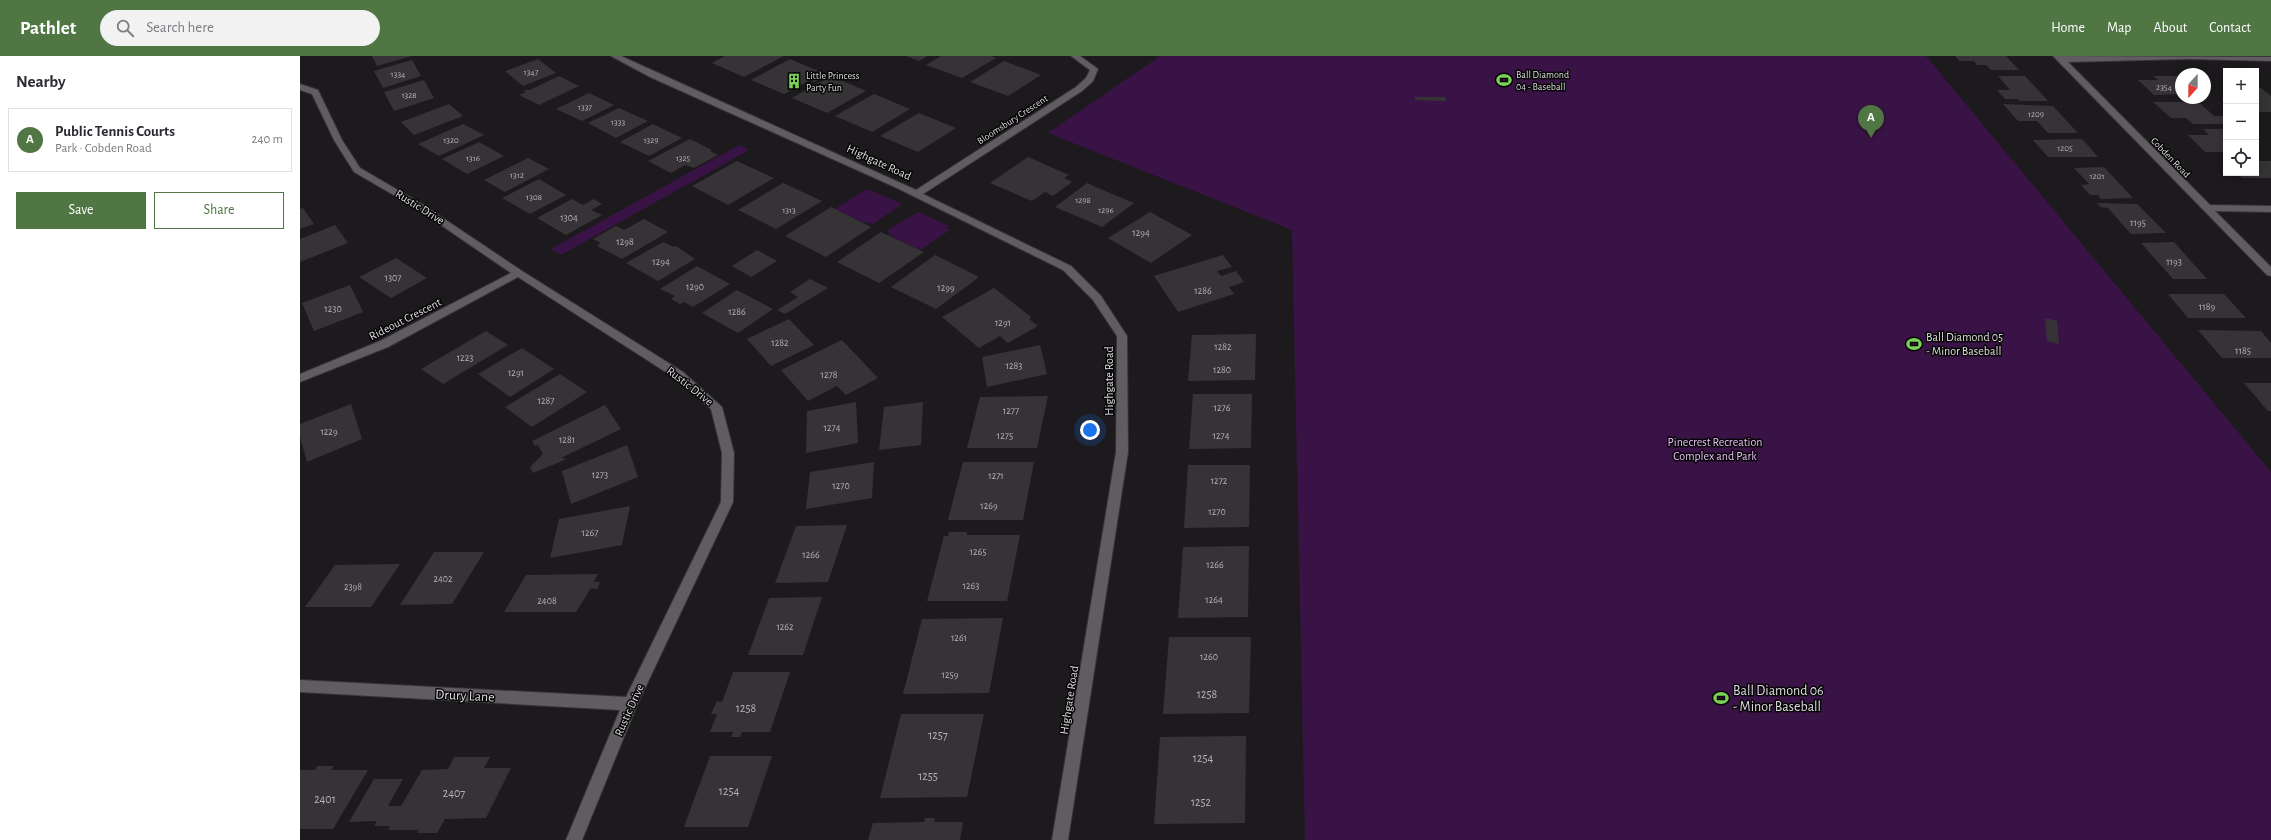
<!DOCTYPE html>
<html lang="en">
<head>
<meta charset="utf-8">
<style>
  :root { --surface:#fff; --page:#f2f2f3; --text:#2b2b33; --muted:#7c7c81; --line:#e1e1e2; --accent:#4f7643 }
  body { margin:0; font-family:"Alegreya Sans",sans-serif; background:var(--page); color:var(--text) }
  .controls { position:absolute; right:12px; top:12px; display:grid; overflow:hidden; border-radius:0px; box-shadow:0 2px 10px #0003 }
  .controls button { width:36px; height:36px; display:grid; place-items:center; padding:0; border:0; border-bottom:1px solid var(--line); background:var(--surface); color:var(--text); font:20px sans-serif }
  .compass { position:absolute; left:1875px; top:12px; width:36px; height:36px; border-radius:50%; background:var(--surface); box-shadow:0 2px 10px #0003; rotate:201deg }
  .you { position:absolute; left:790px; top:374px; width:14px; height:14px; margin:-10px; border:3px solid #fff; border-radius:50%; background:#1a73e8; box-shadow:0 0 0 6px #1a73e833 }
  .badge { display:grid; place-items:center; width:26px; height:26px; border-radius:50%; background:var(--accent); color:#fff; font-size:13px; font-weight:700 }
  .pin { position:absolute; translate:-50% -33px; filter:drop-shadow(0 1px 2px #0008) }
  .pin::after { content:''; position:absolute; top:21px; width:14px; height:12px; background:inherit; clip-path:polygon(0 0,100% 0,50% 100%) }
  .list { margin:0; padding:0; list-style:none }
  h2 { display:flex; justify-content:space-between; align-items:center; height:52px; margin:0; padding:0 16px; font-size:17px }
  h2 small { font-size:13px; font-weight:400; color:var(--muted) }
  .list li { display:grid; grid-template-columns:26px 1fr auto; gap:12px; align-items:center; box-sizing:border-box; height:64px; margin:0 8px 8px; padding:0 8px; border:1px solid var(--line); border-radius:0px }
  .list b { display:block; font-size:15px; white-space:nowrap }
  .list p { margin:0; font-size:13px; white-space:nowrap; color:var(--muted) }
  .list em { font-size:13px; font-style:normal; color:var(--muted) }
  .actions { display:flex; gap:8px; padding:12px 16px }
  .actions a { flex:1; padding:9px 0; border:1px solid var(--accent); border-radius:0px; text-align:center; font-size:14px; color:var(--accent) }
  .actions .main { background:var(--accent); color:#fff }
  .icon { flex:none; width:22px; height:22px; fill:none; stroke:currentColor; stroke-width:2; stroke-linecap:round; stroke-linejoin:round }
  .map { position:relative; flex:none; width:1971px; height:784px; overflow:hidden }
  header { display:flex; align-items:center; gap:24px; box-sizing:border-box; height:56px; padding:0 20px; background:var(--accent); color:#fff }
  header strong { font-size:19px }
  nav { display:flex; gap:22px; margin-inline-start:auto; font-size:14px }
  .search { width:280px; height:36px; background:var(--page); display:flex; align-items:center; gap:10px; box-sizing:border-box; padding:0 14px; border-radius:22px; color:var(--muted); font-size:15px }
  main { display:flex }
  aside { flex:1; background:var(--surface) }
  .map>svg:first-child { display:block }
</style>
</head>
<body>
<header>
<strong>Pathlet</strong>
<div class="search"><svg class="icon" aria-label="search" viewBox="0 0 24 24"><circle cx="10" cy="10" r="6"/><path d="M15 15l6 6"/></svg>Search here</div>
<nav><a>Home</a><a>Map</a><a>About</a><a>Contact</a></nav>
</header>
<main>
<aside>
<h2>Nearby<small></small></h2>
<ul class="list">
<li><span class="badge">A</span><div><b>Public Tennis Courts</b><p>Park · Cobden Road</p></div><em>240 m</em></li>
</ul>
<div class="actions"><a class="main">Save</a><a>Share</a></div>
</aside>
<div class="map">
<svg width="1971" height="784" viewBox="0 0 1971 784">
  <rect width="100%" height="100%" fill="#1d1a1e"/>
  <g fill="#3a1346">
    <path d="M860,0H1626L1971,416V784H1005L992,174L748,77Z"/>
    <path d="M439,89L449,94L261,199L251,193Z"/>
    <path d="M565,134H570L602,148L573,168L567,166L564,167L535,153Z"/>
    <path d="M618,156L649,170L646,172L650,174L620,194L589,179L588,174Z"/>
  </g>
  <g fill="#363337">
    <path d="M72,0H112L77,10Z"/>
    <path d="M425,0H484L444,21L412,7Z"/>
    <path d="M606,0H628L619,5Z"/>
    <path d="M641,0H691L696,2L662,22L626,9Z"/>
    <path d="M1655,0H1706L1719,14H1691L1686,9H1677L1674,5H1659Z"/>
    <path d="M238,3L256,17L223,30L205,15Z"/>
    <path d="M490,3L523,17L520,19L524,21L514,26L510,24L484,38L451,24Z"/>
    <path d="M112,4L121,20L83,32L74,15Z"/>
    <path d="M704,5L723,12L741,19L708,40L670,26Z"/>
    <path d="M259,20L279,30L239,49L219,39L226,36L223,34H230Z"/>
    <path d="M531,20L566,35L527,57L492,42Z"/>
    <path d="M1698,20H1725L1748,45H1720L1718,43H1705L1697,34H1710Z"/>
    <path d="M1853,20H1881V38L1854,39L1838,24H1858Z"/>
    <path d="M124,24L134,42L94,55L84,36Z"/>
    <path d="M1956,32H1961L1971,40V56H1960L1956,53Z"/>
    <path d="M289,37L314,49L282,65L256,53Z"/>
    <path d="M574,38L610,53L572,76L535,60Z"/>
    <path d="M1115,41H1145L1146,45L1115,44Z"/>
    <path d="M1884,44H1896L1914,60H1926V68H1893L1886,62H1871L1853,46H1886Z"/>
    <path d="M149,48L163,60L114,79L101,66Z"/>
    <path d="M1703,48L1753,50L1778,77H1748L1737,65H1718Z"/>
    <path d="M319,52L348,65L316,82L288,67Z"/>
    <path d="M619,57L656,72L618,96L580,80Z"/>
    <path d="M163,68L184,79L139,100L118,88Z"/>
    <path d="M353,68L382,82L349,100L320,86Z"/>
    <path d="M1903,73H1926V96H1905L1888,79H1909Z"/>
    <path d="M390,83L412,94L410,95L418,99L394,112L385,109L371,117L348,105Z"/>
    <path d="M1782,83L1798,101H1748L1733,84Z"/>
    <path d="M179,86L204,100L167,118L142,103Z"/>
    <path d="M728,101L769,119L764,122L772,126L753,140L745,136L732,145L690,127Z"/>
    <path d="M228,102L249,113L205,136L184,124Z"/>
    <path d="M437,105L474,122L428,149L392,130Z"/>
    <path d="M1956,105H1971V122H1942L1937,117H1956Z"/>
    <path d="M1804,111L1833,142L1801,143L1798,139H1790L1781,129L1789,128L1774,112Z"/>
    <path d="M239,123L266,139L230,158L202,142Z"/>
    <path d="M483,127L522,145L476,173L438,154Z"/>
    <path d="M787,127L810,137L834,147L802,171L755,151Z"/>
    <path d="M272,143L283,149L294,143L302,148L291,154L302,159L266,179L237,162Z"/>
    <path d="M1797,147L1837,148L1866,177L1831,178L1808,152L1801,151Z"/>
    <path d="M531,151L571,171L526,201L485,180Z"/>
    <path d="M3,152L14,168L0,173V153Z"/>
    <path d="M850,156L892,179L851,207L808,182Z"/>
    <path d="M344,163L368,176L322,203L297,190L301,187L293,183L316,170L324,174Z"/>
    <path d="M35,169L48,187L0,206V183Z"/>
    <path d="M581,176L624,196L579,227L537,206Z"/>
    <path d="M363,186L374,191L376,190L395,203L358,225L326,207Z"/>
    <path d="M1874,186L1907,223H1873L1841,187Z"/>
    <path d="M457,194L477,205L451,221L432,210Z"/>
    <path d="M635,199L679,221L636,253L591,231Z"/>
    <path d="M923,199L932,211L917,215L921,220L936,215L944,226L929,231L934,238L878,256L854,220Z"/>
    <path d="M96,202L127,222L91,242L59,221Z"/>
    <path d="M397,210L430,228L393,251L384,246L380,248L371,243L375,240L360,233Z"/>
    <path d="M510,223L528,232L485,258L477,254L498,241L490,236Z"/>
    <path d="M50,229L63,256L14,275L2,247Z"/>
    <path d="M694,232L731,261L729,263L738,270L708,287L700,280L679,292L642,261Z"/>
    <path d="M437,234L473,253L438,277L402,257Z"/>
    <path d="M1868,238H1924L1946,262H1888Z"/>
    <path d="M1745,262L1757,265L1759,288L1747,285Z"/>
    <path d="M489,263L514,289L471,310L447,283Z"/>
    <path d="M1898,274L1961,275L1971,287V302H1922Z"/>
    <path d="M186,275L208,289L143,328L121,313Z"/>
    <path d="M956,278L955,324L888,325L892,279Z"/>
    <path d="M542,284L578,322L546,339L537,330L508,345L481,314Z"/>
    <path d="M740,289L747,318L687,331L682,301Z"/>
    <path d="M222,292L254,313L210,341L178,318Z"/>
    <path d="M260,318L287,336L232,371L205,351Z"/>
    <path d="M1944,327H1971V355H1968Z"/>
    <path d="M893,338H952L951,392L889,393Z"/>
    <path d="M748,340L737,392H667L680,341Z"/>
    <path d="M556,346L558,387L506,397L507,355Z"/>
    <path d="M623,346L621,389L579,394L584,351Z"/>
    <path d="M51,348L62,383L7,406L0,381V368Z"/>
    <path d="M305,349L321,373L261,402L267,403L233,417L230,411L243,398L238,389L235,390L232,385Z"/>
    <path d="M327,389L338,421L271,448L262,415Z"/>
    <path d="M574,406L572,442L506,453L510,416Z"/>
    <path d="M663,406H734L723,464H648Z"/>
    <path d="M888,409H950L949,471L884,472Z"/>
    <path d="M330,450L322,489L250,502L259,463Z"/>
    <path d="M547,469L528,526L475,527L496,470Z"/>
    <path d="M649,476H667V479H720L707,545H627L644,480H648Z"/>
    <path d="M949,490L948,561L878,562L883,491Z"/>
    <path d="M134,496H184L152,548L100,549Z"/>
    <path d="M100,508L71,551H5L35,509Z"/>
    <path d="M298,518L294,526H300L297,533L291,532L276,556H204L226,519Z"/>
    <path d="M522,541L503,599H448L469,542Z"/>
    <path d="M703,562L689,637L603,638L622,563Z"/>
    <path d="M869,581H951L949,657L863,658Z"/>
    <path d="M433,616H490L470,676H442L440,681H431L433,676H410L417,658H411L417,645L422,646Z"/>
    <path d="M601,658H684L667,741L580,742Z"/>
    <path d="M946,680L945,767L854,768L860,681Z"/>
    <path d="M410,700H472L448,771H384Z"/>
    <path d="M154,701H190L184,712H211L186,762L145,763L137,777H117L119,774H88L90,770H74L77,765L49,766L74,723H103L88,750H101L122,714L148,713Z"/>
    <path d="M17,710H34L31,714H68L33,773H0V714H15Z"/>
    <path d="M625,762H635L634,766H663L660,784H568L573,767L624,766Z"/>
  </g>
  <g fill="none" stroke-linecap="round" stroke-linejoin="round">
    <g stroke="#363437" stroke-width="2">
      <g id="minor">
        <path d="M311,0H321L616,134L776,31L786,22L790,14L771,0H780L798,13L793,25L782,35L623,138L771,210L801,240L827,280L828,396L768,784H752L816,396L817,280L793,244L763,214L597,132L350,21Z"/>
        <path d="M1753,0L1971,1V5L1889,3L1768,6L1910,149L1971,150V156L1915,155L1971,211V220L1967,219Z"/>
        <path d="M0,28L18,34L42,84L60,112L122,148L222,215L383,316L422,351L434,397L433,446L337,649L282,784H266L320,654L0,636V624L326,641L421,446L422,397L411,353L375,322L218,221L88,291L0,326V318L80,285L211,217L116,152L54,116L34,84L12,38L0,34Z"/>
      </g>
    </g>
    <use href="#minor" fill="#605c61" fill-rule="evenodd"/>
  </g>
  <defs>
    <g id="stadium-bare" transform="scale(1.2)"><path d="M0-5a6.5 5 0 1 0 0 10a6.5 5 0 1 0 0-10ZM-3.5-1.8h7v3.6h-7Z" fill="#7bd156" stroke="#070607" stroke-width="2.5" paint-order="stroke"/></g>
    <g id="building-bare" transform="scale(1.2)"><path d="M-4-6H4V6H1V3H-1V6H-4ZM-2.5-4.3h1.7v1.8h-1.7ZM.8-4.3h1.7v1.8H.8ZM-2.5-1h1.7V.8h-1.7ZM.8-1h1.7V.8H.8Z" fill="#7bd156" stroke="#070607" stroke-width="2.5" paint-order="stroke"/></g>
  </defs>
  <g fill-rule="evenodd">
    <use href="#stadium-bare" x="1204" y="24"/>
    <use href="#building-bare" x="494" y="25"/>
    <use href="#stadium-bare" x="1614" y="288"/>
    <use href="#stadium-bare" x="1421" y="642"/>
  </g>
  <g text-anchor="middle" stroke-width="3" stroke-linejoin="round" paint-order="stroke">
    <g font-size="9" fill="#b4b2b4">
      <text x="231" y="19">1347</text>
      <text x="98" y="21">1334</text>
      <text x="1864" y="34">2354</text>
      <text x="109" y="42">1328</text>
      <text x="285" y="54">1337</text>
      <text x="1736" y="61">1209</text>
      <text x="318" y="69">1333</text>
      <text x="151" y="87">1320</text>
      <text x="351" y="87">1329</text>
      <text x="1765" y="95">1205</text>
      <text x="173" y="105">1316</text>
      <text x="383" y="105">1325</text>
      <text x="217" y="122">1312</text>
      <text x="1797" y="123">1201</text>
      <text x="234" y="144">1308</text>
      <text x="783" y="147">1298</text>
      <text x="489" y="157">1313</text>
      <text x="806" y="157">1296</text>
    </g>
    <g font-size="10" fill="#dedcde" stroke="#070607" text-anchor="start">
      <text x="1216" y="22">Ball Diamond<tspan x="1216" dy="12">04 - Baseball</tspan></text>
      <text x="506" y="23">Little Princess<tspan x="506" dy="12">Party Fun</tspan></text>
    </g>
    <g font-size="10" fill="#dedcde" stroke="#070607">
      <text transform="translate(712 63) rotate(-33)" y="4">Bloomsbury Crescent</text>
      <text transform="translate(1871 101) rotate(46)" y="4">Cobden Road</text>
    </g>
    <g font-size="10" fill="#b4b2b4">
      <text x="269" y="165">1304</text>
      <text x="1838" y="170">1195</text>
      <text x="841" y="180">1294</text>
      <text x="325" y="189">1298</text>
      <text x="361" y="209">1294</text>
      <text x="1874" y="209">1193</text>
      <text x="93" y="225">1307</text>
      <text x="395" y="234">1290</text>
      <text x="646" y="235">1299</text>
      <text x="903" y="238">1286</text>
      <text x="1907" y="254">1189</text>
      <text x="33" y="256">1230</text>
      <text x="437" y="259">1286</text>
      <text x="703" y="270">1291</text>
      <text x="480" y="290">1282</text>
      <text x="923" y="294">1282</text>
      <text x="1943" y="298">1185</text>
      <text x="165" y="305">1223</text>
      <text x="714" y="313">1283</text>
      <text x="922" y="317">1280</text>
      <text x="216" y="320">1291</text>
      <text x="529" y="322">1278</text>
      <text x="246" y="348">1287</text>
      <text x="922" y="355">1276</text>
      <text x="711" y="358">1277</text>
      <text x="532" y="375">1274</text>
      <text x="29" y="379">1229</text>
      <text x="705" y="383">1275</text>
      <text x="921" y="383">1274</text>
      <text x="267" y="387">1281</text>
      <text x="300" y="422">1273</text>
      <text x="696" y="423">1271</text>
      <text x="919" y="428">1272</text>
      <text x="541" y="433">1270</text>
      <text x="689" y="453">1269</text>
      <text x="917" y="459">1270</text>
      <text x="290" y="480">1267</text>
      <text x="678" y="499">1265</text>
      <text x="511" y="502">1266</text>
      <text x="915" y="512">1266</text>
      <text x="143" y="526">2402</text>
      <text x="671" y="533">1263</text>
      <text x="53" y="534">2398</text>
      <text x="914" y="547">1264</text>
      <text x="247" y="548">2408</text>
      <text x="485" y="574">1262</text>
      <text x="659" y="585">1261</text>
      <text x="909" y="604">1260</text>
      <text x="650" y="622">1259</text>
    </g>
    <g font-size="12" fill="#dedcde" stroke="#070607">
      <text transform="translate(579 106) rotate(25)" y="4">Highgate Road</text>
      <text transform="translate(120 151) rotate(32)" y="4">Rustic Drive</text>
      <text transform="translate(105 263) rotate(-27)" y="4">Rideout Crescent</text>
      <text transform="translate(809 325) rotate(-90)" y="4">Highgate Road</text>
      <text transform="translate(390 330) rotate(38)" y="4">Rustic Drive</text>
      <text transform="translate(769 644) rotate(-81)" y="4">Highgate Road</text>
      <text transform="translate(329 654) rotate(-66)" y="4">Rustic Drive</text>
    </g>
    <g font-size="12" fill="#dedcde" stroke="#070607" text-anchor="start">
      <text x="1626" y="285">Ball Diamond 05<tspan x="1626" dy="14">- Minor Baseball</tspan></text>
    </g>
    <g font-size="12" fill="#e7bef5" stroke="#070607">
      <text x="1415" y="390">Pinecrest Recreation<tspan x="1415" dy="14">Complex and Park</tspan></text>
    </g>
    <g font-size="12" fill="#b4b2b4">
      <text x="907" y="642">1258</text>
      <text x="446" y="656">1258</text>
      <text x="638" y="683">1257</text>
      <text x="903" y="706">1254</text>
      <text x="628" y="724">1255</text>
      <text x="429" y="739">1254</text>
      <text x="154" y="741">2407</text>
      <text x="25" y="747">2401</text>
      <text x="901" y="750">1252</text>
    </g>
    <g font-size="14" fill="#dedcde" stroke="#070607" text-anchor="start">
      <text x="1433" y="639">Ball Diamond 06<tspan x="1433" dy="16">- Minor Baseball</tspan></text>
    </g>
    <g font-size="14" fill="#dedcde" stroke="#070607">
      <text transform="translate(165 639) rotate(3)" y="5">Drury Lane</text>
    </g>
  </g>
</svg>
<div class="controls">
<button>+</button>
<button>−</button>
<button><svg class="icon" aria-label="locate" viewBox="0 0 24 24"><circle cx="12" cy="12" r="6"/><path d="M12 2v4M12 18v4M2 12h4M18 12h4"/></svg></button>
</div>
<svg class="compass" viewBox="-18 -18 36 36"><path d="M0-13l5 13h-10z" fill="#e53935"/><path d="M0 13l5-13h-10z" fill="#7c7c81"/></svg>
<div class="you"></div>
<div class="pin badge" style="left:1571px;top:82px">A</div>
</div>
</main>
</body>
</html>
